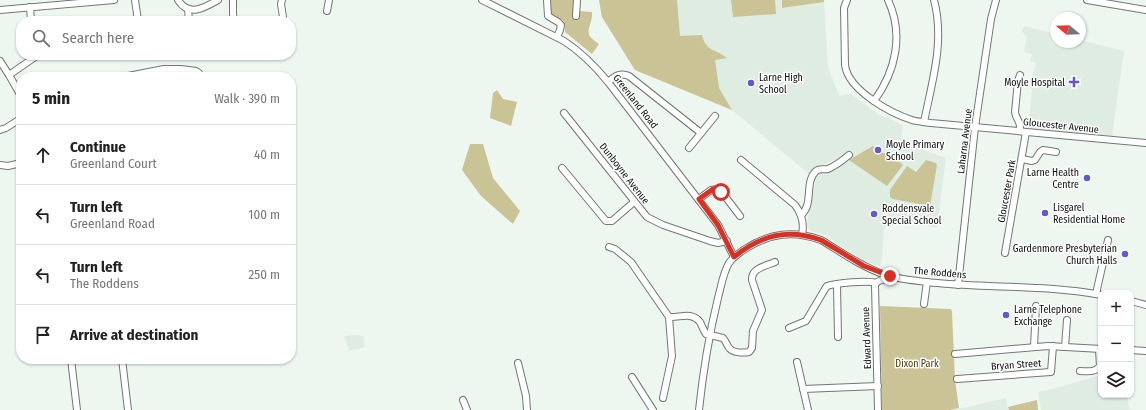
<!DOCTYPE html>
<html lang="en">
<head>
<meta charset="utf-8">
<style>
  :root { --surface:#fff; --page:#f6f6f6; --text:#222; --muted:#767676; --line:#e0e0e0 }
  body { margin:0; font-family:"Fira Sans Condensed",sans-serif; background:var(--page); color:var(--text) }
  .controls { position:absolute; right:12px; bottom:12px; display:grid; overflow:hidden; border-radius:8px; box-shadow:0 1px 3px #0004 }
  .controls button { width:36px; height:36px; display:grid; place-items:center; padding:0; border:0; border-bottom:1px solid var(--line); background:var(--surface); color:var(--text); font:20px sans-serif }
  .compass { position:absolute; left:1050px; top:12px; width:36px; height:36px; border-radius:50%; background:var(--surface); box-shadow:0 1px 3px #0004; rotate:289deg }
  .stop { position:absolute; width:12px; height:12px; margin:-9px; border:3px solid #d93025; border-radius:50%; background:#fff }
  .stop.end { background:#d93025; border-color:#fff; box-shadow:0 1px 4px #0008 }
  .list { margin:0; padding:0; list-style:none }
  h2 { display:flex; justify-content:space-between; align-items:center; height:52px; margin:0; padding:0 16px; font-size:17px }
  h2 small { font-size:13px; font-weight:400; color:var(--muted) }
  .list li { display:grid; grid-template-columns:26px 1fr auto; gap:12px; align-items:center; box-sizing:border-box; height:60px; padding:0 16px; border-top:1px solid var(--line) }
  .list b { display:block; font-size:15px; white-space:nowrap }
  .list p { margin:0; font-size:13px; white-space:nowrap; color:var(--muted) }
  .list em { font-size:13px; font-style:normal; color:var(--muted) }
  .icon { flex:none; width:22px; height:22px; fill:none; stroke:currentColor; stroke-width:2; stroke-linecap:round; stroke-linejoin:round }
  .map { position:relative; flex:none; width:1146px; height:410px; overflow:hidden }
  .search { position:absolute; background:var(--surface); box-shadow:0 1px 3px #0004; left:16px; top:16px; width:280px; height:44px; display:flex; align-items:center; gap:10px; box-sizing:border-box; padding:0 14px; border-radius:16px; color:var(--muted); font-size:15px }
  .panel { position:absolute; background:var(--surface); box-shadow:0 1px 3px #0004; left:16px; top:72px; width:280px; height:292px; border-radius:16px }
  .map>svg:first-child { display:block }
</style>
</head>
<body>
<div class="map">
<svg width="1146" height="410" viewBox="0 0 1146 410">
  <rect width="100%" height="100%" fill="#eef6f0"/>
  <g fill="#deece2">
    <path d="M599,0H782L783,8L824,2L828,67L839,96L846,94H851L876,113L903,125L901,142L946,158L937,228L892,220L884,229L882,259L880,267L863,260L847,250L826,235L810,231L807,225L811,199L818,172L842,163L837,159L814,168L809,174L732,110L635,70L602,17Z"/>
    <path d="M1024,26L1056,34V42H1080V40L1124,51L1112,136L1028,128L1032,90L1028,86L1030,79L1032,77L1036,63L1030,61L1032,54L1024,52L1027,36L1024,35V33L1022,32Z"/>
    <path d="M356,335L363,336L365,347L349,351L344,336Z"/>
    <path d="M1097,376L1101,378V395H1127L1129,409L1135,410H1041L1038,392L1060,387Z"/>
    <path d="M1006,398L1008,410H954Z"/>
  </g>
  <g fill="#c9c396">
    <path d="M550,0H573V16H579V11L592,12C593,28 580,32 599,44L592,54L565,32V27L563,21L550,13Z"/>
    <path d="M599,0H677L680,36L702,35C706,52 716,49 727,58L715,60L719,88L732,110L635,70L602,17Z"/>
    <path d="M731,0H775L776,14L733,17Z"/>
    <path d="M782,0H824V2L782,8Z"/>
    <path d="M497,90L503,99L517,102L511,126L490,118L493,93Z"/>
    <path d="M470,144H483L493,178L520,211L513,224L481,196L462,170Z"/>
    <path d="M873,146L883,153L893,156L903,165L887,186L849,160Z"/>
    <path d="M926,160L936,163L937,165L930,206L893,199L890,197V190L907,166L916,172Z"/>
    <path d="M880,306L951,309L952,312L955,380L959,408L950,410H882Z"/>
    <path d="M1037,400L1038,410H1009L1008,407Z"/>
  </g>
  <g fill="none" stroke-linecap="round" stroke-linejoin="round">
    <g stroke="#717873" stroke-width="8">
      <g id="minor">
        <path d="M135,0L138,21"/>
        <path d="M178,0C189,17 204,8 218,0"/>
        <path d="M233,0V14L234,21"/>
        <path d="M282,0L281,4L283,17"/>
        <path d="M482,0L564,41C581,52 595,66 608,82L718,225L734,257"/>
        <path d="M547,0L548,16L558,22L561,25L560,30L557,37"/>
        <path d="M847,0L844,8L845,65C848,90 890,113 912,120C918,122 925,122 931,123L1146,143"/>
        <path d="M1087,0L1146,10"/>
        <path d="M30,7L31,21"/>
        <path d="M188,9L189,21"/>
        <path d="M0,10L114,0"/>
        <path d="M327,11L329,0"/>
        <path d="M576,16L577,0"/>
        <path d="M0,61L9,75L21,96"/>
        <path d="M9,75L38,55"/>
        <path d="M123,77L164,69H181L196,71L199,73L200,77"/>
        <path d="M608,82C615,76 620,72 629,76L701,133"/>
        <path d="M874,101C896,71 904,34 888,0"/>
        <path d="M564,113L647,217L663,225L710,241L718,243L727,241"/>
        <path d="M924,122C932,82 945,41 934,0"/>
        <path d="M0,130L6,128L17,121"/>
        <path d="M1020,131C1021,119 1016,121 1015,112L1018,81L1020,75"/>
        <path d="M689,148L715,116"/>
        <path d="M1022,159L1032,161L1035,160L1040,152L1043,150L1056,152"/>
        <path d="M741,160L795,205C802,214 804,225 802,235"/>
        <path d="M0,165L8,166L21,163"/>
        <path d="M562,168L606,221H612L634,202"/>
        <path d="M699,199L711,190L718,189L724,195L740,216"/>
        <path d="M801,215C814,205 804,182 816,171C819,168 824,170 828,169C835,166 843,160 849,155"/>
        <path d="M609,247L615,249L631,262L669,317L672,356L663,398"/>
        <path d="M1005,253L1026,132"/>
        <path d="M837,285L838,337"/>
        <path d="M958,285L975,127L991,19L996,0"/>
        <path d="M1096,294L1108,240"/>
        <path d="M1131,301L1146,305"/>
        <path d="M924,304L927,282"/>
        <path d="M669,317C680,318 691,311 700,322C702,326 704,331 706,334L723,338C726,341 727,346 730,349C734,353 744,353 749,352L752,348L753,331L762,310L752,280C751,268 766,266 775,262"/>
        <path d="M789,328L806,321L825,289L827,286C836,283 868,280 876,283"/>
        <path d="M1034,347L1036,306"/>
        <path d="M1065,347L1067,320"/>
        <path d="M1131,350L1146,351"/>
        <path d="M955,354L1048,346L1101,349"/>
        <path d="M71,359L77,410"/>
        <path d="M122,359L128,410"/>
        <path d="M797,362L808,410"/>
        <path d="M518,363L526,396L527,410"/>
        <path d="M1080,371C1087,371 1095,373 1100,366L1099,349"/>
        <path d="M632,377L653,410"/>
        <path d="M957,379L1051,372L1053,346"/>
        <path d="M803,389L878,386"/>
        <path d="M463,400L467,410"/>
        <path d="M699,410C703,372 709,335 718,298C721,287 723,273 729,263C733,257 739,253 745,249C770,233 793,230 821,240C841,252 860,266 883,274C900,280 918,281 937,283C991,288 1047,285 1101,295"/>
        <path d="M878,410L875,285C878,278 886,281 890,276"/>
      </g>
    </g>
    <use href="#minor" stroke="#fff" stroke-width="6"/>
  </g>
  <g fill="none" stroke-linecap="round" stroke-linejoin="round">
    <path stroke="#d93025" stroke-width="5" d="M721,192L718,189H713L699,199L718,225L734,257C761,235 788,228 821,240L864,266L890,276"/>
  </g>
  <g fill="#6557d0" stroke="#fff" stroke-width="1.5">
    <path d="M1072 76h4v4h4v4h-4v4h-4v-4h-4v-4h4z"/>
    <circle cx="751" cy="83" r="4"/>
    <circle cx="878" cy="150" r="4"/>
    <circle cx="1087" cy="178" r="4"/>
    <circle cx="1045" cy="213" r="4"/>
    <circle cx="874" cy="214" r="4"/>
    <circle cx="1125" cy="254" r="4"/>
    <circle cx="1006" cy="315" r="4"/>
  </g>
  <g text-anchor="middle" stroke-width="3" stroke-linejoin="round" paint-order="stroke">
    <g font-size="10" fill="#0a0d0b" stroke="#fff" text-anchor="start">
      <text x="759" y="81">Larne High<tspan x="759" dy="12">School</tspan></text>
      <text x="1065" y="86" text-anchor="end">Moyle Hospital</text>
      <text x="886" y="148">Moyle Primary<tspan x="886" dy="12">School</tspan></text>
      <text x="1079" y="176" text-anchor="end">Larne Health<tspan x="1079" dy="12">Centre</tspan></text>
      <text x="1053" y="211">Lisgarel<tspan x="1053" dy="12">Residential Home</tspan></text>
      <text x="882" y="212">Roddensvale<tspan x="882" dy="12">Special School</tspan></text>
      <text x="1117" y="252" text-anchor="end">Gardenmore Presbyterian<tspan x="1117" dy="12">Church Halls</tspan></text>
      <text x="1014" y="313">Larne Telephone<tspan x="1014" dy="12">Exchange</tspan></text>
    </g>
    <g font-size="10" fill="#0a0d0b" stroke="#fff">
      <text transform="translate(636 101) rotate(52)" y="4">Greenland Road</text>
      <text transform="translate(1061 125) rotate(6)" y="4">Gloucester Avenue</text>
      <text transform="translate(964 141) rotate(-83)" y="4">Laharna Avenue</text>
      <text transform="translate(625 173) rotate(52)" y="4">Dunboyne Avenue</text>
      <text transform="translate(1006 191) rotate(-80)" y="4">Gloucester Park</text>
      <text transform="translate(940 272) rotate(5)" y="4">The Roddens</text>
      <text transform="translate(866 338) rotate(-92)" y="4">Edward Avenue</text>
      <text transform="translate(1016 364) rotate(-4)" y="4">Bryan Street</text>
    </g>
    <g font-size="10" fill="#473f0b" stroke="#fff">
      <text x="917" y="367">Dixon Park</text>
    </g>
  </g>
</svg>
<div class="controls">
<button>+</button>
<button>−</button>
<button><svg class="icon" aria-label="layers" viewBox="0 0 24 24"><path d="M12 4l9 5-9 5-9-5zM3 14l9 5 9-5"/></svg></button>
</div>
<svg class="compass" viewBox="-18 -18 36 36"><path d="M0-13l5 13h-10z" fill="#e53935"/><path d="M0 13l5-13h-10z" fill="#767676"/></svg>
<div class="stop" style="left:721px;top:192px"></div>
<div class="stop end" style="left:890px;top:276px"></div>
<div class="search"><svg class="icon" aria-label="search" viewBox="0 0 24 24"><circle cx="10" cy="10" r="6"/><path d="M15 15l6 6"/></svg>Search here</div>
<section class="panel">
<h2>5 min<small>Walk · 390 m</small></h2>
<ul class="list">
<li><svg class="icon" aria-label="ahead" viewBox="0 0 24 24"><path d="M12 20V5M6 11l6-6 6 6"/></svg><div><b>Continue</b><p>Greenland Court</p></div><em>40 m</em></li>
<li><svg class="icon" aria-label="left" viewBox="0 0 24 24"><path d="M17 20v-9H6M10 6l-5 5 5 5"/></svg><div><b>Turn left</b><p>Greenland Road</p></div><em>100 m</em></li>
<li><svg class="icon" aria-label="left" viewBox="0 0 24 24"><path d="M17 20v-9H6M10 6l-5 5 5 5"/></svg><div><b>Turn left</b><p>The Roddens</p></div><em>250 m</em></li>
<li><svg class="icon" aria-label="arrive" viewBox="0 0 24 24"><path d="M6 21V4h12l-3 4 3 4H6"/></svg><div><b>Arrive at destination</b></div></li>
</ul>
</section>
</div>
</body>
</html>
